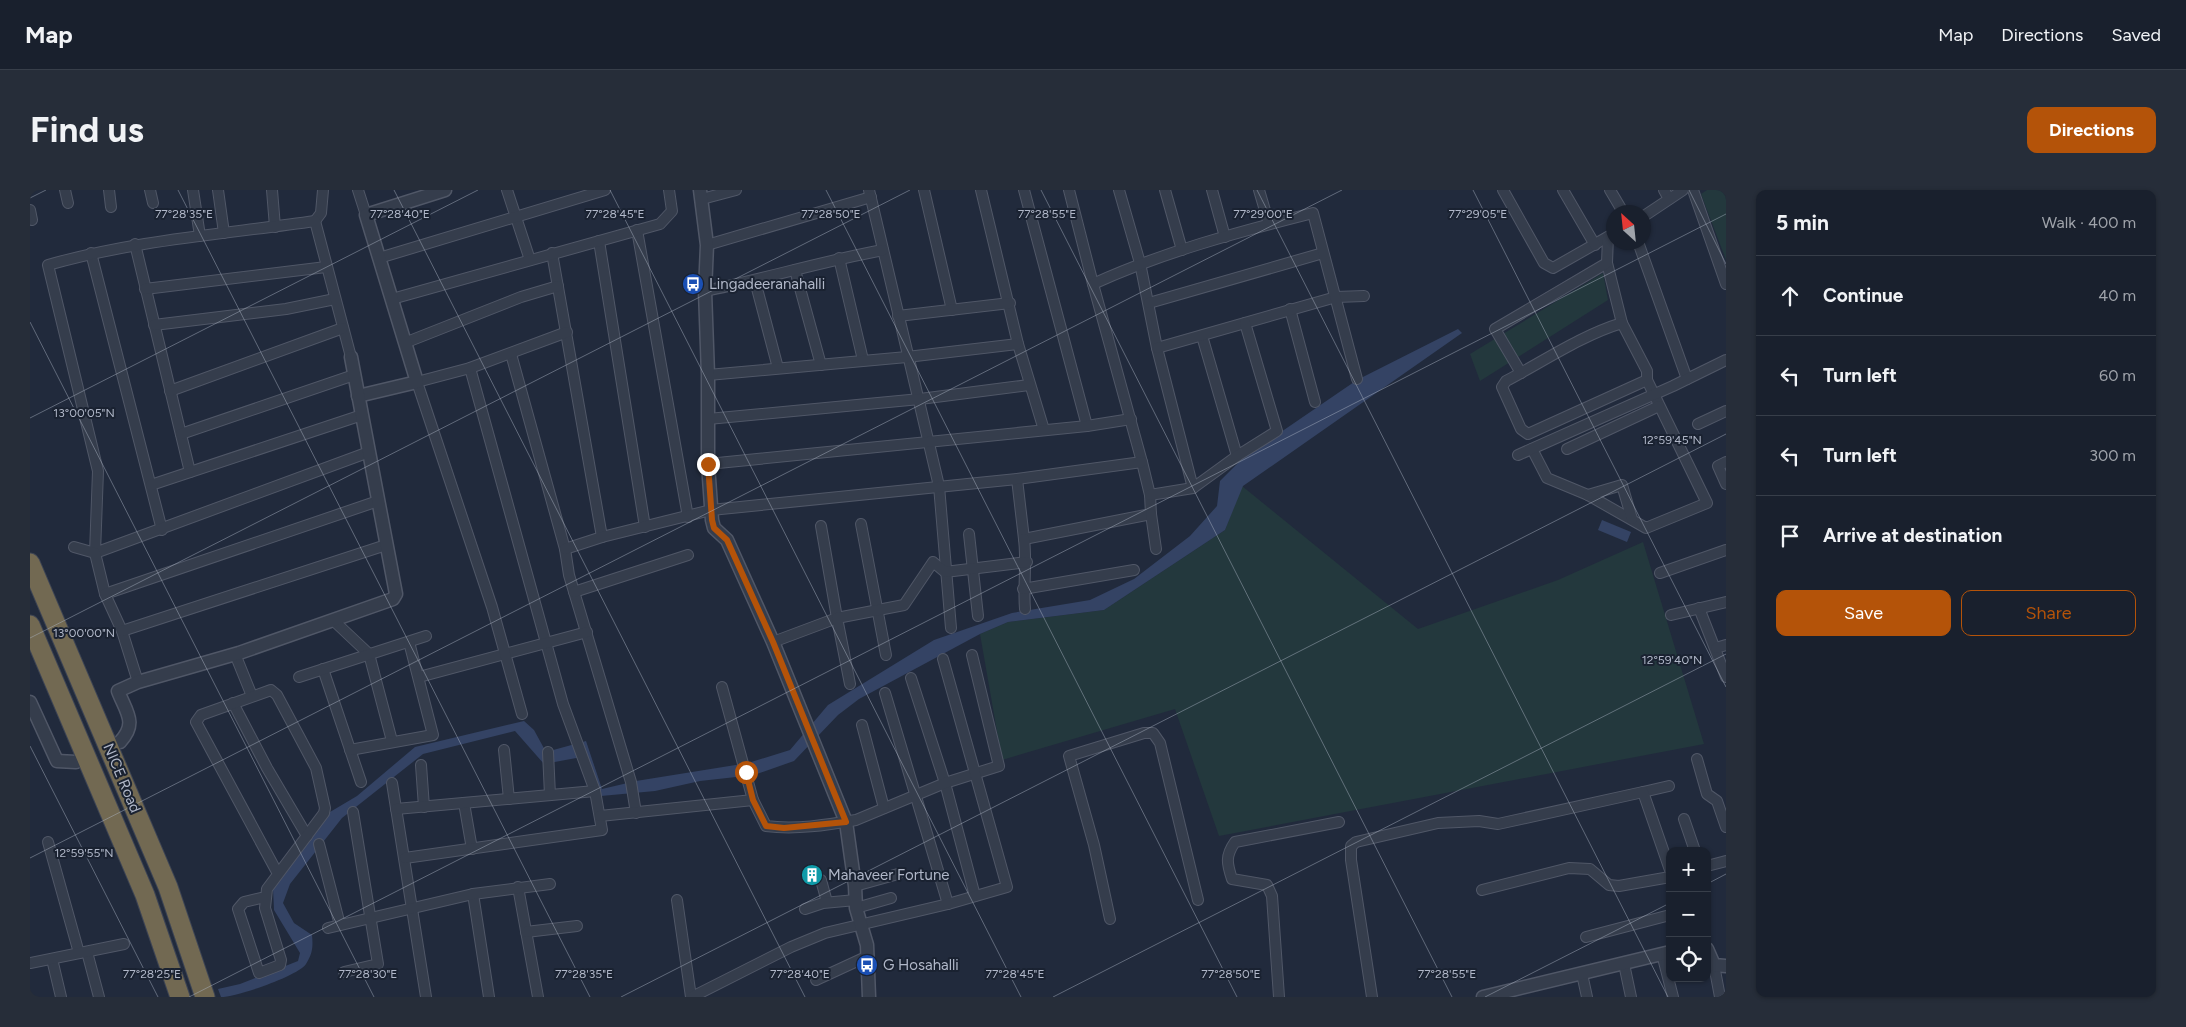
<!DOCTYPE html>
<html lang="en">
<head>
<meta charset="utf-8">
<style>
  :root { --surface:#19202d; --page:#262d39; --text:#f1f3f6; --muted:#9fa3aa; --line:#373e49; --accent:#b45309 }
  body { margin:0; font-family:Figtree,sans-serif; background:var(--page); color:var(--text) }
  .controls { position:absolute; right:15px; bottom:15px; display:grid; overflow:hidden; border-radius:10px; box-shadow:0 1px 4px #0004 }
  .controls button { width:45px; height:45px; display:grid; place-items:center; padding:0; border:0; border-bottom:1px solid var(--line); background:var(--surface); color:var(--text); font:25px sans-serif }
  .compass { position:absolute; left:1576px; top:15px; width:45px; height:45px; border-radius:50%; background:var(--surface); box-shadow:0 1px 4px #0004; rotate:333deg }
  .stop { position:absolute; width:15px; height:15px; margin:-11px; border:4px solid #b45309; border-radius:50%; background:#fff }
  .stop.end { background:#b45309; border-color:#fff; box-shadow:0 1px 5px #0008 }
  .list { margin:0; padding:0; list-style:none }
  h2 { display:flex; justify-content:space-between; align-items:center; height:65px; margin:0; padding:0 20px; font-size:21px }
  h2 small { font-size:16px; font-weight:400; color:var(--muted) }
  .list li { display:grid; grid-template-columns:32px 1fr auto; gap:15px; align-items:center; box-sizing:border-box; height:80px; padding:0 20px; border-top:1px solid var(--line) }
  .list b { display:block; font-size:19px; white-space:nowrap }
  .list em { font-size:16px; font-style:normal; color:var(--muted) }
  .actions { display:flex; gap:10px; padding:15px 20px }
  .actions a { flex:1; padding:11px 0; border:1px solid var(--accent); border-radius:10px; text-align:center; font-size:18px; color:var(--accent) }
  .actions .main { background:var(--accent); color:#fff }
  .icon { flex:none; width:28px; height:28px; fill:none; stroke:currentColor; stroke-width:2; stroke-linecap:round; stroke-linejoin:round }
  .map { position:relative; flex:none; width:1696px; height:807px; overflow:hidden; border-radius:10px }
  header { display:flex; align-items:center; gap:30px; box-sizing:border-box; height:70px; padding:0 25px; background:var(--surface); border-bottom:1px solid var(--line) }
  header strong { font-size:24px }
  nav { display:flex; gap:28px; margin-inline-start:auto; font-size:18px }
  .intro { display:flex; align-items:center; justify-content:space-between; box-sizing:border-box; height:120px; padding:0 30px }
  h1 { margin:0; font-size:35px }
  .button { padding:12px 22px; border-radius:10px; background:var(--accent); color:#fff; font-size:18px; font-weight:700 }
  main { display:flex; gap:30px; padding:0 30px }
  aside { flex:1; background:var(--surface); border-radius:10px; box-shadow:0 1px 4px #0004 }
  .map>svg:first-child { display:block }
</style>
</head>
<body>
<header>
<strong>Map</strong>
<nav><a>Map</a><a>Directions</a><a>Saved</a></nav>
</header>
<div class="intro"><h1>Find us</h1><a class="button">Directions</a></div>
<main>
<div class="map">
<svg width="1696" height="807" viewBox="0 0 1696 807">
  <rect width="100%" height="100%" fill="#212a3c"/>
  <g fill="#23383d">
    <path d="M1677,0H1693L1696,3V70L1671,4Z"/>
    <path d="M1573,83L1578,110L1450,191L1440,164Z"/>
    <path d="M1212,296L1388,439L1528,390L1613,352L1674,554L1189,646L1145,519L972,570L950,444L978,432L1074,420L1195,340Z"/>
  </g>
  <g fill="#344364">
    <path d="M1428,139L1432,143L1213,296L1195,340L1074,420L978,432L950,444L829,509L808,525L764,571L724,585L670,591L625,601L571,606L557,566L514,574L485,541L393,564L312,628L260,694L253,713L264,733L282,745C283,756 283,763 276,774C268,786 207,807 191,807L188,799L210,794L268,771L270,763L244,720L243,698L300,622L327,606L385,557L494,531L504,540L516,562L556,551L572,599L606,591L718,573L760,560L798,515L904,450L982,423L1060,410L1104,389L1160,346L1187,316L1190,291L1213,268L1327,190Z"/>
    <path d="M1572,330L1601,342L1597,352L1568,340Z"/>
  </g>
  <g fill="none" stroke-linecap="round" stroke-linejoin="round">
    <g stroke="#505767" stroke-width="12">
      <g id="minor">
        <path d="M35,0L38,13"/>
        <path d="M79,0L81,17"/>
        <path d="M120,0L123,13"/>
        <path d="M163,0L170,46"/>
        <path d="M188,0L194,43"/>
        <path d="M242,0L245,37"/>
        <path d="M328,0L336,25"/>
        <path d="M477,0L500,70"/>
        <path d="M839,0L909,296L921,438"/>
        <path d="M894,0L922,120"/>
        <path d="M951,0L988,154L1014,240"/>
        <path d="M994,0L1057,236"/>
        <path d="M1039,0L1063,94"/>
        <path d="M1089,0L1110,73L1127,158L1163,298"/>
        <path d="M1135,0L1152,60"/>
        <path d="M1182,0L1195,47"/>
        <path d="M1229,0L1239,34"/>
        <path d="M1473,0L1514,73L1523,78L1581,45"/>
        <path d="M1533,0L1565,55"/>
        <path d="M1580,0L1593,22"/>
        <path d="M1634,0L1639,9"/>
        <path d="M1663,0L1696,94"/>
        <path d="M672,9L706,0"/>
        <path d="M0,20L2,30"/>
        <path d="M1614,26L1653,0"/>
        <path d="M285,31L291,23L293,0"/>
        <path d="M607,40L658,327"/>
        <path d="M569,51L615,337"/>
        <path d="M1608,52L1657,189"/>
        <path d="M105,54L160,282"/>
        <path d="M677,55L841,7"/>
        <path d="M61,63L132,340"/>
        <path d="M522,63L572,347"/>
        <path d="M349,68L575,0"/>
        <path d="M809,68L833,170"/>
        <path d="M1577,73L1592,133"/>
        <path d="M765,80L791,175"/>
        <path d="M725,91L748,178"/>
        <path d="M115,99L296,77"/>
        <path d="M675,101C734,89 793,71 853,60"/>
        <path d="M362,109L630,34L642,21L639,0"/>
        <path d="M1119,113L1293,63"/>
        <path d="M1260,119L1285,212"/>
        <path d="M868,126L980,113"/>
        <path d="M124,135L256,119L305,109"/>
        <path d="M1172,146L1207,266"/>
        <path d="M377,152L491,107L528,96"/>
        <path d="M1127,158L1306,107L1334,106"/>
        <path d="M481,164L535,359L539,385L601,592L606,623"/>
        <path d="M321,167L285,31C195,44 105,50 18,75L68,281L65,363L339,262"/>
        <path d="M440,178L533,514L565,601"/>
        <path d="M1491,183L1465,139L1577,73L1578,47"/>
        <path d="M678,185L877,167L988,154"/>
        <path d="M140,201L313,138"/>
        <path d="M678,229L890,209L999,195"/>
        <path d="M1668,234L1696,221"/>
        <path d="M151,244L324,185"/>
        <path d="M1502,259L1517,288L1558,305L1616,338L1677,313L1617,190L1498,244L1491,239L1472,197L1476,191C1514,171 1552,145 1592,133L1617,181V190"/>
        <path d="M1537,259L1629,216"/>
        <path d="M1488,265L1643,196L1696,170"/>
        <path d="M1696,272L1688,276L1696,294"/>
        <path d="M678,274L1057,236L1101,229"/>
        <path d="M987,289L994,349L1121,324L1120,305L1112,272L1063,94C1133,62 1208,42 1283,23L1327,189"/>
        <path d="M121,295L332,225"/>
        <path d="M1120,305L1163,298L1207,266L1247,241L1215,133"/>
        <path d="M1558,305L1592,295L1602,329"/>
        <path d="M1121,324L1126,359"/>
        <path d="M831,334L856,465"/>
        <path d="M939,344L948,426"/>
        <path d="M994,349C997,373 993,396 995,419"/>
        <path d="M44,357L65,363L75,404L92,441L108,492"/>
        <path d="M535,359L572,347L681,320L987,289L1112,272"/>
        <path d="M1630,383L1696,360"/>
        <path d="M993,399L1104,380"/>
        <path d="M544,402L658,365"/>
        <path d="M75,404L348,311"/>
        <path d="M1669,418L1696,487"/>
        <path d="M1641,425L1696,412"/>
        <path d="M304,431L339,464L362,551"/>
        <path d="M92,441L356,355"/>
        <path d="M743,452L807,428L791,336"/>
        <path d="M1686,458L1696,455"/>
        <path d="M205,464L222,506"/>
        <path d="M293,479L331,592"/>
        <path d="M269,487L396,446"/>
        <path d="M389,487L557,442"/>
        <path d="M881,488L915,593L945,706"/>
        <path d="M820,494L807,428L874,415L903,372L915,382L997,372"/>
        <path d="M692,497L723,610L736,636C765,640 797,635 826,630L915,593L969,576L942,465"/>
        <path d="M855,503L918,714"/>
        <path d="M203,513L237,578L277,646"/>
        <path d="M492,524L462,417L387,192L440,178L537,142"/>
        <path d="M832,535L854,618"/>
        <path d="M320,560L403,545L379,452"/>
        <path d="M474,560L479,609"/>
        <path d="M518,562L520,605"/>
        <path d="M1667,569L1677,604L1687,611L1696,637"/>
        <path d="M391,575L394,617"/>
        <path d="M362,593L396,807"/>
        <path d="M1613,602L1639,596"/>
        <path d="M434,613L442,659"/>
        <path d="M366,619L565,601L572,640L375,668"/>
        <path d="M570,626L723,610"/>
        <path d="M1654,629L1665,661"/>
        <path d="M18,652L49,763"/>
        <path d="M289,654L310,735"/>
        <path d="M1677,676L1696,671"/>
        <path d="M791,690L797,712"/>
        <path d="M825,696L868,684"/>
        <path d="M488,697L508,807"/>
        <path d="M1452,700L1539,678L1560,679L1579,695L1589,696L1640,687"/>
        <path d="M443,704L459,807"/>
        <path d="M235,707L214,712L208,719L229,783L250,775L251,770L235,718L237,699L294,623L295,618L286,578L247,505L241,500L171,525L166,532L248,684"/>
        <path d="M647,710L661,807"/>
        <path d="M826,718L861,708"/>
        <path d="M775,719L793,713L826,710"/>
        <path d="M1080,729L1064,655L1039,566L1114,543H1123L1130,553L1168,710"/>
        <path d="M298,738L443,704L520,694"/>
        <path d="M496,742L547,736"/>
        <path d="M1556,747L1640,725"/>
        <path d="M57,762L69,807"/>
        <path d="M1632,764L1643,807"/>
        <path d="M22,769L31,807"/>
        <path d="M0,773L94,754"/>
        <path d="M1594,774L1601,807"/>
        <path d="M1684,775L1690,807"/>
        <path d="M314,782L348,774L323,622"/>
        <path d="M1552,784L1557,807"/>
        <path d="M786,790L838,766"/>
        <path d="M662,807L761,757L795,743L918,714L977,697L913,469"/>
        <path d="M1249,807L1242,706L1237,695L1202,689C1197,674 1195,666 1205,652L1309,632"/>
        <path d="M1342,807L1321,670V656L1326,652L1408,633L1449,631L1468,634L1613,602L1640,680"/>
      </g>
    </g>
    <g stroke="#505767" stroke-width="15">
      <g id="tertiary">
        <path d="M670,0L677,55L675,101L678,185V274L682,330L684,338L697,350L743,452L816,632L825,696L826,718L837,755L839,807"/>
        <path d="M328,206L387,192L336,25L415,0"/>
        <path d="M0,512L27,571L46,572"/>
        <path d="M90,552C108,533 96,522 88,501L108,492L209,463L363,409L366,404L321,167"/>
        <path d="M1677,759L1684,775L1696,776"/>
        <path d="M1453,807L1640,762"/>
      </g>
    </g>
    <g stroke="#3d4454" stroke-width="21">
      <g id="motorway">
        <path d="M0,373L138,697L175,807"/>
        <path d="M0,435L115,705L150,807"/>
      </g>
    </g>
    <use href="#minor" stroke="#353d4c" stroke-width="10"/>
    <use href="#tertiary" stroke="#353d4c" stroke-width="12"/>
    <use href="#motorway" stroke="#726952" stroke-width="19"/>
  </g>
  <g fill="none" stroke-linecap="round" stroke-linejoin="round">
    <path stroke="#b45309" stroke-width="6" d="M678,274L682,330L684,338L697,350L743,452L816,632L754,638L736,636L723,610L716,582"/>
  </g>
  <path fill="none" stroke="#b0b7c8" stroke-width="1" stroke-opacity="0.45" d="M148,0L560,807M364,0L775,807M580,0L991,807M796,0L1207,807M1011,0L1422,807M1227,0L1638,807M1443,0L1696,497M1659,0L1696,74M0,8L16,0M0,132L344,807M0,228L448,0M0,448L880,0M0,556L128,807M0,668L1312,0M1677,694L1696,684M159,807L1696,24M591,807L1696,244M1023,807L1696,464M1455,807L1640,713"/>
  <defs>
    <g id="bus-disc" transform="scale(1.125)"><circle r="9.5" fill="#1a4fb4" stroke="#1a2231"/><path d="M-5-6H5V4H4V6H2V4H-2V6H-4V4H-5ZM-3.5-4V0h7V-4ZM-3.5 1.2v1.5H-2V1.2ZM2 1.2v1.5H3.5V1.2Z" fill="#fff"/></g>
    <g id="building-disc" transform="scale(1.125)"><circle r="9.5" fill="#0f9aa8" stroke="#1a2231"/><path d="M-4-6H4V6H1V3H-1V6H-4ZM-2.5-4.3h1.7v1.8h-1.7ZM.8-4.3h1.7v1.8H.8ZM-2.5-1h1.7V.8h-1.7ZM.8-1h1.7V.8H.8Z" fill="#fff"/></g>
  </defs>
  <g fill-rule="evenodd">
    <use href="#bus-disc" x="663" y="94"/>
    <use href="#building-disc" x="782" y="685"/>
    <use href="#bus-disc" x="837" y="775"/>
  </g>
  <g text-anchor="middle" stroke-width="4" stroke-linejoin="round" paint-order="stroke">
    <g font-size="15" fill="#b0b7c8" stroke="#1a2231" text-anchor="start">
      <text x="679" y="99">Lingadeeranahalli</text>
      <text x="798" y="690">Mahaveer Fortune</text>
      <text x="853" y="780">G Hosahalli</text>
    </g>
    <g font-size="15" fill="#b0b7c8" stroke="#1a2231">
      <text transform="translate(92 588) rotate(67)" y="5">NICE Road</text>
    </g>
  </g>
  <g font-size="12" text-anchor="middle" fill="#b0b7c8" stroke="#1a2231" stroke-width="4" stroke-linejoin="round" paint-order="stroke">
    <text x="154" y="28">77°28'35"E</text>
    <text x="370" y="28">77°28'40"E</text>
    <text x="585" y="28">77°28'45"E</text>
    <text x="801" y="28">77°28'50"E</text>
    <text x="1017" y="28">77°28'55"E</text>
    <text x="1233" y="28">77°29'00"E</text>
    <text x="1448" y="28">77°29'05"E</text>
    <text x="54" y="227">13°00'05"N</text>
    <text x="1642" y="254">12°59'45"N</text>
    <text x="54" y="447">13°00'00"N</text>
    <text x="1642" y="474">12°59'40"N</text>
    <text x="54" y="667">12°59'55"N</text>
    <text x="122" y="788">77°28'25"E</text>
    <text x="338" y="788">77°28'30"E</text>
    <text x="554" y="788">77°28'35"E</text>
    <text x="770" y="788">77°28'40"E</text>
    <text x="985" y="788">77°28'45"E</text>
    <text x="1201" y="788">77°28'50"E</text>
    <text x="1417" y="788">77°28'55"E</text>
  </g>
</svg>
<div class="controls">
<button>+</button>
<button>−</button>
<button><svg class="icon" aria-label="locate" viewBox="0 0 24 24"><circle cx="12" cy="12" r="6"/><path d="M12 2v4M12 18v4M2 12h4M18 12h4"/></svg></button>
</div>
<svg class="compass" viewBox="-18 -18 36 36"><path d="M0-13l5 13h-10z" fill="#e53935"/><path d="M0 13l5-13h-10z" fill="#9fa3aa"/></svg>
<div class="stop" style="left:716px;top:582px"></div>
<div class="stop end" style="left:678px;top:274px"></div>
</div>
<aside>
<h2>5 min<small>Walk · 400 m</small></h2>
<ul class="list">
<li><svg class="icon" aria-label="ahead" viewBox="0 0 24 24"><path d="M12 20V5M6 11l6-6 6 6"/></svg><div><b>Continue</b></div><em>40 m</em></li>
<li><svg class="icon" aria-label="left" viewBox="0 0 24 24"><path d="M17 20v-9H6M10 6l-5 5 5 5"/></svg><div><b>Turn left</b></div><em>60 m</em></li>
<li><svg class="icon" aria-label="left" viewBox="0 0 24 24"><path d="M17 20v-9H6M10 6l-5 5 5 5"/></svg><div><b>Turn left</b></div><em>300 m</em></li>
<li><svg class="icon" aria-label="arrive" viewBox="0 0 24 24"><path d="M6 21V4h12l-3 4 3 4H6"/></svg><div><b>Arrive at destination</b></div></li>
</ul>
<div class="actions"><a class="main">Save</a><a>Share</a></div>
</aside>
</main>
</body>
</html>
